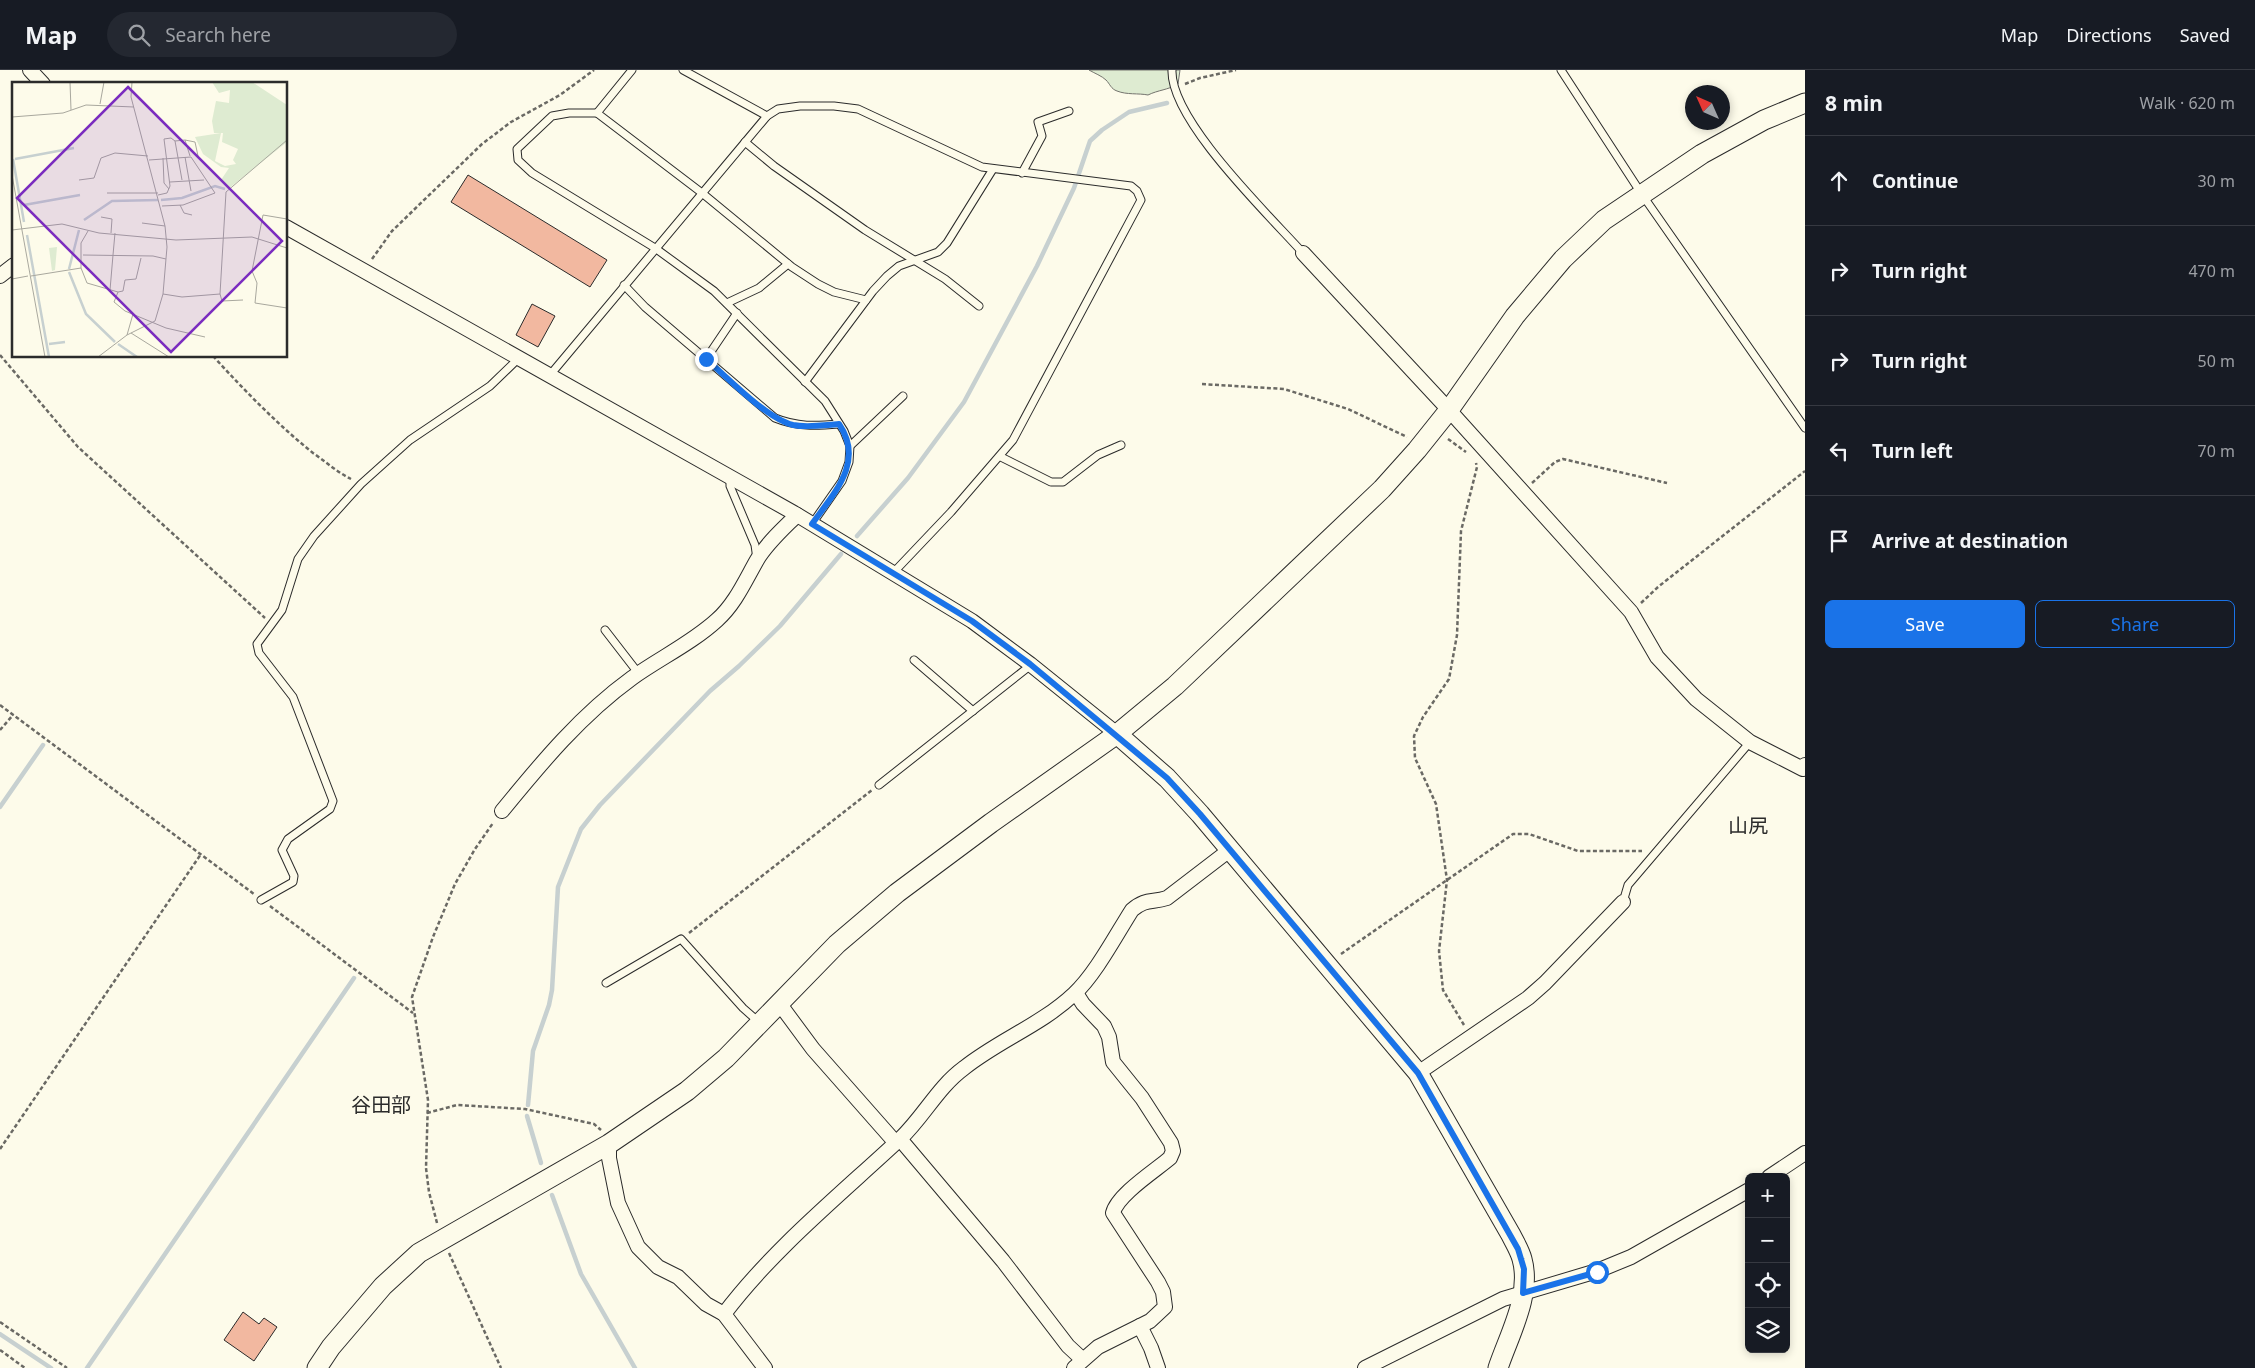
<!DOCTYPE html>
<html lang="en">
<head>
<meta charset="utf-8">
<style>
  :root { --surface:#171b24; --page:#242831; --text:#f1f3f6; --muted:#9ea1a6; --line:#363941; --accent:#1a73e8 }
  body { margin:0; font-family:"Noto Sans","Noto Sans JP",sans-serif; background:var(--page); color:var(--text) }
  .controls { position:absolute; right:15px; bottom:15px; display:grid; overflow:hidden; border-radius:8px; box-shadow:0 2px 8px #0003 }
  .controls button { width:45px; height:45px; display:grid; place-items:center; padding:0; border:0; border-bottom:1px solid var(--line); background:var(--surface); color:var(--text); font:25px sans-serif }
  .compass { position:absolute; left:1685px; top:15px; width:45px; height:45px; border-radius:50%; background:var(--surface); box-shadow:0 2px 8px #0003; rotate:315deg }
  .stop { position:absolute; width:15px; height:15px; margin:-11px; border:4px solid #1a73e8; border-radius:50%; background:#fff }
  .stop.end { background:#1a73e8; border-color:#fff; box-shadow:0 1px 5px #0008 }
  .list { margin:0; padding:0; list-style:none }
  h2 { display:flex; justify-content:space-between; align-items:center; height:65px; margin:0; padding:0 20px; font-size:21px }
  h2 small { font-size:16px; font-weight:400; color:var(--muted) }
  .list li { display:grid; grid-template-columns:32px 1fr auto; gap:15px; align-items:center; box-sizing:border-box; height:90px; padding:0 20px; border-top:1px solid var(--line) }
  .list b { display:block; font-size:19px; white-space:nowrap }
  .list em { font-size:16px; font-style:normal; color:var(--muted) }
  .actions { display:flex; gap:10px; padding:15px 20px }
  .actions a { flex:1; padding:11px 0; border:1px solid var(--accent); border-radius:8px; text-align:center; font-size:18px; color:var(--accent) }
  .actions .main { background:var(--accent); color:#fff }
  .icon { flex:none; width:28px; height:28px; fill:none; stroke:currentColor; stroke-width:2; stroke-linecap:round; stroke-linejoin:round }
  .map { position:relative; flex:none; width:1805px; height:1298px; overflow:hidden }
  header { display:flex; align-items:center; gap:30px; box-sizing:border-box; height:70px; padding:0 25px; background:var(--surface); border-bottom:1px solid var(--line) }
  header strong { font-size:24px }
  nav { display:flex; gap:28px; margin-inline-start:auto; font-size:18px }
  .search { width:350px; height:45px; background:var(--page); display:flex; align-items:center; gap:12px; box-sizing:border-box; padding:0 18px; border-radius:28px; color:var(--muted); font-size:19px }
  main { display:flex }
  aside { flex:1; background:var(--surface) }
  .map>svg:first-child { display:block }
</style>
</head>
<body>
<header>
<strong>Map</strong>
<div class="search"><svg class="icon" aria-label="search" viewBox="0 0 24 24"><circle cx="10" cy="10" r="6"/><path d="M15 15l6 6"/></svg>Search here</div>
<nav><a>Map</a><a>Directions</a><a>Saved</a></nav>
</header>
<main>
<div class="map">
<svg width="1805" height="1298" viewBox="0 0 1805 1298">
  <rect width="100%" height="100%" fill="#fdfbea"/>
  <path fill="#deebd1" stroke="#74746e" d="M1089,0H1180L1178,14C1168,20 1158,20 1148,25C1138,23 1127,25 1117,21C1111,19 1110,14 1106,10C1102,6 1094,3 1089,0Z"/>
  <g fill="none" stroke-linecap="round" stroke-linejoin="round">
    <g stroke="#c7d0d0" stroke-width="4.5">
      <path d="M857,466L908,408L964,332L1037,196L1074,118L1090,71L1102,60L1129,42L1167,33"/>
      <path d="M0,737L43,675"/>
      <path d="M528,1035L533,981L549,935L552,920L558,817L581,759L600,735L710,621L739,596L780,556L841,484"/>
      <path d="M527,1046L541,1093"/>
      <path d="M552,1125L581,1204L635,1298"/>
      <path d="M0,1264L51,1298"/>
      <path d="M87,1298L354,908"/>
    </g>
  </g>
  <g fill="#f2b8a0" stroke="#2b2b2b">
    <path d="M468,105L607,190L590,217L451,132Z"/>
    <path d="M532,234L555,246L538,277L516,265Z"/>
    <path d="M243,1242L259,1254L264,1248L277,1257L254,1291L224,1270Z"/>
  </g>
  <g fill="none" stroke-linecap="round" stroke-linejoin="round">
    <g stroke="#2b2b2b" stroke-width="9">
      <g id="lane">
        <path d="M632,0L597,43L702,123L792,197L818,214L834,222L866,230"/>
        <path d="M683,0L767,46"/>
        <path d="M1172,0C1170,50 1268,144 1303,183"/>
        <path d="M1561,0L1641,123L1805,358"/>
        <path d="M597,43H569L552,46L517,79L518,90L532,103L655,178L714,221L825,331L844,361L850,376L849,392L842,411L812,454"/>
        <path d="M745,72L774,96L865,160L945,209L979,236"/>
        <path d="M1022,103L1042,66L1038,52L1069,41"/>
        <path d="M624,215L645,237L775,348C797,357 816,356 839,354"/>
        <path d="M727,233L759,218L788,194"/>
        <path d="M706,289L737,243"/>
        <path d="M550,305L767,46L778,39L800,36H834L858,39L982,97L1131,116L1137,121L1141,130L1013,370L951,442L893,503"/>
        <path d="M805,312L873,221L887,206L899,196L938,182L947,173L993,99"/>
        <path d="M850,376L903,326"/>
        <path d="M1001,387L1051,412H1063L1098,385L1121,375"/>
        <path d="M730,407V416L755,475L757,489"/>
        <path d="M605,560L639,604"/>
        <path d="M914,590L973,641"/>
        <path d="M879,715L1031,595"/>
        <path d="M261,830L293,812L294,806L282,780L288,769L330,739L333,731L293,627L259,583L257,574L282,540L298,489L314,466L361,414L410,370L490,316L519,288"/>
        <path d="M1623,832L1628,815L1750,672"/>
        <path d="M606,913L681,869L743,938L760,953"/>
      </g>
    </g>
    <g stroke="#2b2b2b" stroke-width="16">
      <g id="street">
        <path d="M30,0L43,14"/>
        <path d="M286,157L794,443L972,551L1030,594L1117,664"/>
        <path d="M1303,183L1449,340L1631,542L1657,587L1696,629L1750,672L1803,699L1805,695"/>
        <path d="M0,206L14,195"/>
        <path d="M502,741C542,692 581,645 632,608C660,588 692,573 717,550C735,534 745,511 757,490C767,473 783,459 797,445"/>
        <path d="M779,933L813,979L895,1072"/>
        <path d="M1418,1003L1528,928L1545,913L1623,832"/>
        <path d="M900,1069L1003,1191L1068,1276L1082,1289"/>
        <path d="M609,1074V1088L618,1133L638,1177L658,1197L678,1207L706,1234L724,1244L765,1298"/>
        <path d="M1769,1107L1805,1083"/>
        <path d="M724,1244C773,1179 841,1124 901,1068C924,1046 938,1017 964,998C999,970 1041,955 1074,924C1095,905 1116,865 1132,840C1146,828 1152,833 1167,828L1231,779"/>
        <path d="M1140,1256L1151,1278L1158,1298"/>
        <path d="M1074,1298L1098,1277L1150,1251L1165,1237L1163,1222L1158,1212L1113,1143C1117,1125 1156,1100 1170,1088L1173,1081L1171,1073L1142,1028L1113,992L1109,967L1104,956L1083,934L1076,923"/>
        <path d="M1365,1298L1503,1229L1597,1201L1631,1187L1749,1120"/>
      </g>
    </g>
    <g stroke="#2b2b2b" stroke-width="21">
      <g id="secondary">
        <path d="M1117,664L1167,708L1200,744L1418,1003L1511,1165C1515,1173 1520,1181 1522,1189C1532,1225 1509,1265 1498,1298"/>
        <path d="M317,1298L331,1277L383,1216L419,1183L609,1074L687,1021L726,988L837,874L897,823L991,753L1117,664L1175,616L1382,419L1417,380L1449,340L1515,246L1563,189L1604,150L1702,84L1764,50L1805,33"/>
      </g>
    </g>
    <g stroke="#6a6964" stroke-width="2.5" stroke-dasharray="4 2.5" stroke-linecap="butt">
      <path d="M1185,14L1200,8L1236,0"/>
      <path d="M372,189L392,161L482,74L511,52L560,25L594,0"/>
      <path d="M0,285L78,377L265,548"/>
      <path d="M213,286C245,321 277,354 313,383C326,392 337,402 351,409"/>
      <path d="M1202,314L1284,319L1348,339L1407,367"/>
      <path d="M1448,369L1466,382"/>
      <path d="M1532,413L1555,392L1563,389L1667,413"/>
      <path d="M1641,533L1658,517L1805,401"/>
      <path d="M0,635L254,824"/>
      <path d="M0,660L13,645"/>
      <path d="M270,836L413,943"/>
      <path d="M689,863L872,720"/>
      <path d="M1341,884L1513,764H1529L1578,781H1642"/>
      <path d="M1464,955L1443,920L1439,881L1447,810L1436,734L1415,688L1414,666L1423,647L1449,609L1457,565L1461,461L1477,397L1476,393"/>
      <path d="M427,1043L457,1035L525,1039L594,1054L601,1060"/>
      <path d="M0,1079L201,784"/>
      <path d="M437,1153L429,1122L426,1098L428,1030L412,927L433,867L455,814L475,779L493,753"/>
      <path d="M449,1183L501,1298"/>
      <path d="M0,1252L67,1298"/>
      <path d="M0,1280L25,1298"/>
    </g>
    <use href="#lane" stroke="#fdfbea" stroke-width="7"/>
    <use href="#street" stroke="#fdfbea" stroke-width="14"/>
    <use href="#secondary" stroke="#fdfbea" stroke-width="19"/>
  </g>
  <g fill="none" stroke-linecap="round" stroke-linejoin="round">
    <path stroke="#1a73e8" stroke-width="6" d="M706,289C727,307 767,349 793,355C808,358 824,355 839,354C865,392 834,423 812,454L972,551L1030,594L1167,708L1200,744L1418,1003L1518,1179L1524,1199L1523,1223L1597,1202"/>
  </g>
  <g text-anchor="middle" stroke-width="4" stroke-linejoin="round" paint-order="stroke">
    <g font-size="20" fill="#2b2b2b" stroke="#fdfbea">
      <text x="1748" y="763">山尻</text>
      <text x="381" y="1042">谷田部</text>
    </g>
  </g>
  <g transform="translate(12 12)">
    <rect width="275" height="275" fill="#fdfbea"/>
    <path d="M200,0H240L275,23V60L216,107L209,98L217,86L209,85L191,72L183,55L209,51L203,79L213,84L224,82L221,78L226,67L210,60L211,51H202L200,39L204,19L217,21L218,8L207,11ZM45,165L43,188L40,189L37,166Z" fill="#deebd1"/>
    <path fill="none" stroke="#c7d0d0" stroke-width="2.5" d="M1,77L12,140M3,77L62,66M149,118L170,116L203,104L213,107M12,123L68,113M72,138L100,119L146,118M15,153L37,275M57,187L67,148M57,190L74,232L103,260M37,262L53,260M106,262L125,275"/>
    <path fill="none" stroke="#a9a89e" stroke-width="1" d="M58,0L59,28M88,22L92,0M0,35L51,31L74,23L122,25M178,74L173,58L183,60L186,74M173,75L179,109M151,76L152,101L157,107M137,78L179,75L203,111L171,123L150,124M0,93L33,275M67,98L82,96L89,76L103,71L136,74M170,98L163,59L173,58M158,100L192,98M95,111H146M146,113L155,111L158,104L152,57L159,56L163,59M168,123L172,131L180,133M89,135L100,137L99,151M275,137L251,133L240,189L245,201L243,221L275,226M130,141L153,144M0,148L50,142L87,151L164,158L240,155L275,166M76,149L69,161V186L75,201L106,210M71,173L141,174L154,177M101,173L103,151M129,176L124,197L113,198L111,209L106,210L102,220L113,229L154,246L193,255M19,194L69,186M0,197L16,194M98,208L101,173M151,212L170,215L208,212M231,218L210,219L208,212L214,110L275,58M119,251L157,275M115,253L121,232M86,275L115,253L143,239L151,212L155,165L153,144L119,15L120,0"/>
    <path fill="#7b2cbf" fill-opacity="0.15" stroke="#7b2cbf" stroke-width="2.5" d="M116,5L270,159L159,270L5,116Z"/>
    <rect width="275" height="275" fill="none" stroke="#2b2b2b" stroke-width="2.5"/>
  </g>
</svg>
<div class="controls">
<button>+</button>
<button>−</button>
<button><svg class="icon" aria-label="locate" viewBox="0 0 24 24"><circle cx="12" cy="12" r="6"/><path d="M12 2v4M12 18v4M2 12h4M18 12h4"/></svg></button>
<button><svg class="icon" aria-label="layers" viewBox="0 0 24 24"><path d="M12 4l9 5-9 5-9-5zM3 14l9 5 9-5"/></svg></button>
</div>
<svg class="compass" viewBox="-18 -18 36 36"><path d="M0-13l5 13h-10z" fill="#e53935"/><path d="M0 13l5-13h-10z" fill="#9ea1a6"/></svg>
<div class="stop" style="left:1597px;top:1202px"></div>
<div class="stop end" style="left:706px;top:289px"></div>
</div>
<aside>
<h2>8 min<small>Walk · 620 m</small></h2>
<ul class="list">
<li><svg class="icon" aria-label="ahead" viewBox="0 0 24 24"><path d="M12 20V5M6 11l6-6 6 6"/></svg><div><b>Continue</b></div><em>30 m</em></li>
<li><svg class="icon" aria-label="right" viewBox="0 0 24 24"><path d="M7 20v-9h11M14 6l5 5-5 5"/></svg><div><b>Turn right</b></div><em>470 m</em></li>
<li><svg class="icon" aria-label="right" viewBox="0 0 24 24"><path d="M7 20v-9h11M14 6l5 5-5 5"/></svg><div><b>Turn right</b></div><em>50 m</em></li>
<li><svg class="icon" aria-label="left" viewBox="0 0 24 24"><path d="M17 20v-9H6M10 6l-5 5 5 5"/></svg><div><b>Turn left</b></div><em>70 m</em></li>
<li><svg class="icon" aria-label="arrive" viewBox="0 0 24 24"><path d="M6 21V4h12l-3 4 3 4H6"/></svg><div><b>Arrive at destination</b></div></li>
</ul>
<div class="actions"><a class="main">Save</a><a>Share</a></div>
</aside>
</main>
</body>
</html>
